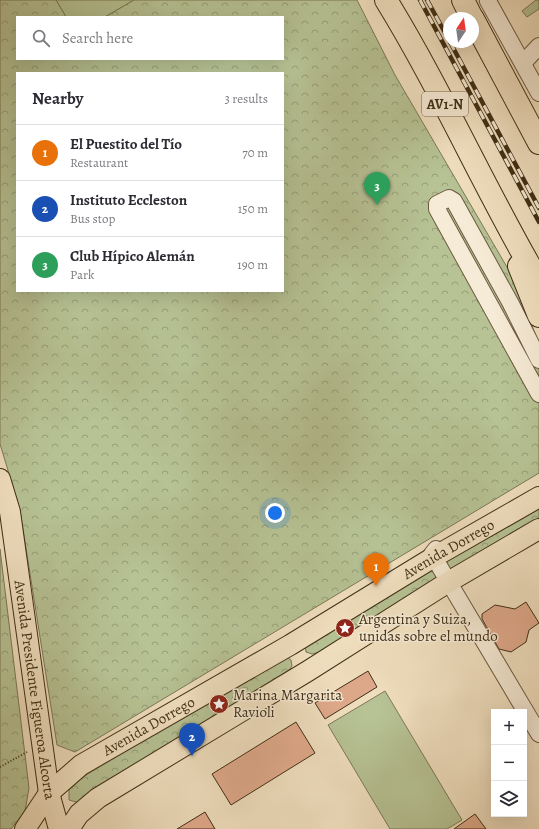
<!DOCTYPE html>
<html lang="en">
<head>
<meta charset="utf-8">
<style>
  :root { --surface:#fff; --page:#f7f7f7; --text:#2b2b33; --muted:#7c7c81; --line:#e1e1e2; --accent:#d93025 }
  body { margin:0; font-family:Alegreya,serif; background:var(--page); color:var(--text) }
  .controls { position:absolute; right:12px; bottom:12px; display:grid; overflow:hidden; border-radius:0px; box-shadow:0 4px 16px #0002 }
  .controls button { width:36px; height:36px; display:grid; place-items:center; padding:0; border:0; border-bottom:1px solid var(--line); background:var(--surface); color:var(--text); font:20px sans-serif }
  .compass { position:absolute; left:443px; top:12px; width:36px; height:36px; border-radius:50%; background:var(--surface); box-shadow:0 4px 16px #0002; rotate:13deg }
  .you { position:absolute; left:275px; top:513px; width:14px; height:14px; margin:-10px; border:3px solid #fff; border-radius:50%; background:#1a73e8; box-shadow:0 0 0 6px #1a73e833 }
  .badge { display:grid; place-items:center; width:26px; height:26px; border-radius:50%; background:var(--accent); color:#fff; font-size:13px; font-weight:700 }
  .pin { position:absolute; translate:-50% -33px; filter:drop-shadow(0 1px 2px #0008) }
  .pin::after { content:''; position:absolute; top:21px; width:14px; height:12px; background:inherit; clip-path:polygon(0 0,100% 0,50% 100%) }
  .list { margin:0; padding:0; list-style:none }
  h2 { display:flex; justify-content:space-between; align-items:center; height:52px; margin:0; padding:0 16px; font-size:17px }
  h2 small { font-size:13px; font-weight:400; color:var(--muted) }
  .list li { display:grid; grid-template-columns:26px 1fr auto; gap:12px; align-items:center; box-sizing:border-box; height:56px; padding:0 16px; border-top:1px solid var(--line) }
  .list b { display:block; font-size:15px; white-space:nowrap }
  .list p { margin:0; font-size:13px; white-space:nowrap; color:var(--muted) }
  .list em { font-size:13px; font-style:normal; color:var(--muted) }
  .icon { flex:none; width:22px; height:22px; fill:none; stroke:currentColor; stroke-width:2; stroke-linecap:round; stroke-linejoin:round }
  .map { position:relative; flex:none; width:539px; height:829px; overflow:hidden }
  .search { position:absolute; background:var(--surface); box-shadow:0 4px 16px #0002; left:16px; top:16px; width:268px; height:44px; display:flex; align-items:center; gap:10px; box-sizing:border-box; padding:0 14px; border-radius:0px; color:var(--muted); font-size:15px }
  .panel { position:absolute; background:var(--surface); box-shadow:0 4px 16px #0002; left:16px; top:72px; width:268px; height:220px; border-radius:0px }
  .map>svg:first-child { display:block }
</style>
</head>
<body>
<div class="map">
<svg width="539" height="829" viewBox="0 0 539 829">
  <defs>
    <pattern id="forest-crowns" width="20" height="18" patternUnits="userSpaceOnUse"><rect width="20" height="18" fill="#b7c395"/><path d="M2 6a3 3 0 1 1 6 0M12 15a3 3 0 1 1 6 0" fill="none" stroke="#969f79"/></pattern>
  </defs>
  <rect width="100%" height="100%" fill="#f1e0c0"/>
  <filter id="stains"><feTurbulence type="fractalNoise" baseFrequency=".005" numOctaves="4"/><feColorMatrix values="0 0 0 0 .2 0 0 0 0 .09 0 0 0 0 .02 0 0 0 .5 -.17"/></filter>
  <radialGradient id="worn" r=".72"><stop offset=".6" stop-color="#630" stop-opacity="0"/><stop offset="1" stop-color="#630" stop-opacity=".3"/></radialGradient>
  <g fill="#b7c395" stroke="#7c7956">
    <path d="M56,0H134L105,17H66Z"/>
    <path d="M536,0H539V9L527,17L522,11Z"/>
    <path d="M385,691L462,820L447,829H390L328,725Z"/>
  </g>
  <g fill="url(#forest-crowns)" stroke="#7c7956" fill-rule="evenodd">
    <path d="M0,0H56L66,17H17V59H283V17H105L134,0H357L395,75L511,274L539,343V473L75,752L57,745L20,510L0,444ZM17,73H283V291H17Z"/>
    <path d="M539,507V521L454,571L449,570L445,562Z"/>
    <path d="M0,549L29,788L25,811L11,829H0Z"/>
    <path d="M432,566L439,576L320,652L312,654L306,652L305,644Z"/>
    <path d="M285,656L291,660L292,666L289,670L82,800L76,802L69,800V790L83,777L278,657Z"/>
  </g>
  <g fill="#e0aa8c" stroke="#402f16">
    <path d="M526,602L539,623L529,630L526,642L511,652L499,649L482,619V614L495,605L515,609Z"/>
    <path d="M368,671L377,687L325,719L315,703Z"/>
    <path d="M296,722L315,753L231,805L212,774Z"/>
    <path d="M205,812L215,829H177Z"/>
    <path d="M475,814L486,829H454Z"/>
  </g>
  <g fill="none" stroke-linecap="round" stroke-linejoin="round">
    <g stroke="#6c5b40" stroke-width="18">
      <g id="minor">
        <path d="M489,0L488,1L539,93"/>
        <path d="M523,63L539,46"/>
        <path d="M539,360L511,304L454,201L449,198L437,204V209L539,394"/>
        <path d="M436,549L432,554L539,734"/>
      </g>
    </g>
    <g stroke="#402f16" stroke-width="22">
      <g id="major">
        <path id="s1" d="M0,479L10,512L49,793L59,829"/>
        <path id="s2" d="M25,829L49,793L81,765L290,645L434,557L539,497"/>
        <path d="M69,829L79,814L98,798L308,671L450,581L539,529"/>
      </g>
    </g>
    <g stroke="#402f16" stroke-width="24">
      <g id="highway">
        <path d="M386,0C442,91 485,190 539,282"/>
        <path d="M463,0L472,18"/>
        <path d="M473,19L539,143"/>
        <path d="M519,266L539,316"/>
      </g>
    </g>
    <path stroke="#402f16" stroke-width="2" stroke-dasharray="1 2" stroke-linecap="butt" d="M0,767L27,752"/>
    <use href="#minor" stroke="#f6ebd6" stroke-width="16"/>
    <use href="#major" stroke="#f1e0c0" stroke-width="20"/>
    <use href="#highway" stroke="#f1e0c0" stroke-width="22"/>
    <g stroke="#402f16" stroke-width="4.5">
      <g id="rail">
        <path d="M420,0L539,222"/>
        <path d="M427,0L449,40"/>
        <path d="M450,42L539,208"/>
      </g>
    </g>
    <use href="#rail" stroke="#f6ebd6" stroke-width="3" stroke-dasharray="9" stroke-linecap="butt"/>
  </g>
  <defs>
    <g id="sight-disc" transform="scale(1)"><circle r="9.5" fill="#8f2418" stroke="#f6ebd6"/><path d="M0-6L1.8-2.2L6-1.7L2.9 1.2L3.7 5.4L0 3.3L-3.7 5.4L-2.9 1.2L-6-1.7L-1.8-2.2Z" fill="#fff"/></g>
  </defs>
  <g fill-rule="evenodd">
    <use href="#sight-disc" x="345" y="628"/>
    <use href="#sight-disc" x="219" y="704"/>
  </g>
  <g text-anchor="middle" stroke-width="3" stroke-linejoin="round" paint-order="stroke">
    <rect fill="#f6ebd6" stroke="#776750" stroke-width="1" x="422" y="92" width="46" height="24" rx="3"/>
    <g font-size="14" font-weight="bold" fill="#402f16">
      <text x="445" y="109">AV1-N</text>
    </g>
    <g font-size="15" fill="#402f16" stroke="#f6ebd6">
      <text dy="5" stroke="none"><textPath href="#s2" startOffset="512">Avenida Dorrego</textPath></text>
      <text dy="5" stroke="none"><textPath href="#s1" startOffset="214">Avenida Presidente Figueroa Alcorta</textPath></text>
      <text dy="5" stroke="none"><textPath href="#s2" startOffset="164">Avenida Dorrego</textPath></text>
    </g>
    <g font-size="15" fill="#402f16" stroke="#f6ebd6" text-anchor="start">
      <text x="359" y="624">Argentina y Suiza,<tspan x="359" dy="17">unidas sobre el mundo</tspan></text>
      <text x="233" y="700">Marina Margarita<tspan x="233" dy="17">Ravioli</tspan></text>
    </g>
  </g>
  <rect width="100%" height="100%" filter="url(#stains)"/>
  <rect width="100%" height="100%" fill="url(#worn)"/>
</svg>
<div class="controls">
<button>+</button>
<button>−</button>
<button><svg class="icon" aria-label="layers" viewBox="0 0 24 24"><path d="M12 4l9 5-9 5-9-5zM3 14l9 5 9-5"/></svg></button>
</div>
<svg class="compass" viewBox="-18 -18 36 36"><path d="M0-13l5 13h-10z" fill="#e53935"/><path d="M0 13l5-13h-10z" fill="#7c7c81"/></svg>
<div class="you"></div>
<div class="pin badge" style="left:376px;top:586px;background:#e8710a">1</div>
<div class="pin badge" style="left:192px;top:756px;background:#1a4fb4">2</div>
<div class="pin badge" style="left:377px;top:205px;background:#2e9e5b">3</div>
<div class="search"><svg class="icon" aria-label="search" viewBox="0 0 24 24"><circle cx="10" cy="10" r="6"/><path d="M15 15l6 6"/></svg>Search here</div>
<section class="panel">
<h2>Nearby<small>3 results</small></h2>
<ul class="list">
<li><span class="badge" style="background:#e8710a">1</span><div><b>El Puestito del Tío</b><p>Restaurant</p></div><em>70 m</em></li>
<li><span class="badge" style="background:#1a4fb4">2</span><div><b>Instituto Eccleston</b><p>Bus stop</p></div><em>150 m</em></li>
<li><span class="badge" style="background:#2e9e5b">3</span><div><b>Club Hípico Alemán</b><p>Park</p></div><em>190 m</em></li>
</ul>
</section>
</div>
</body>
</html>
